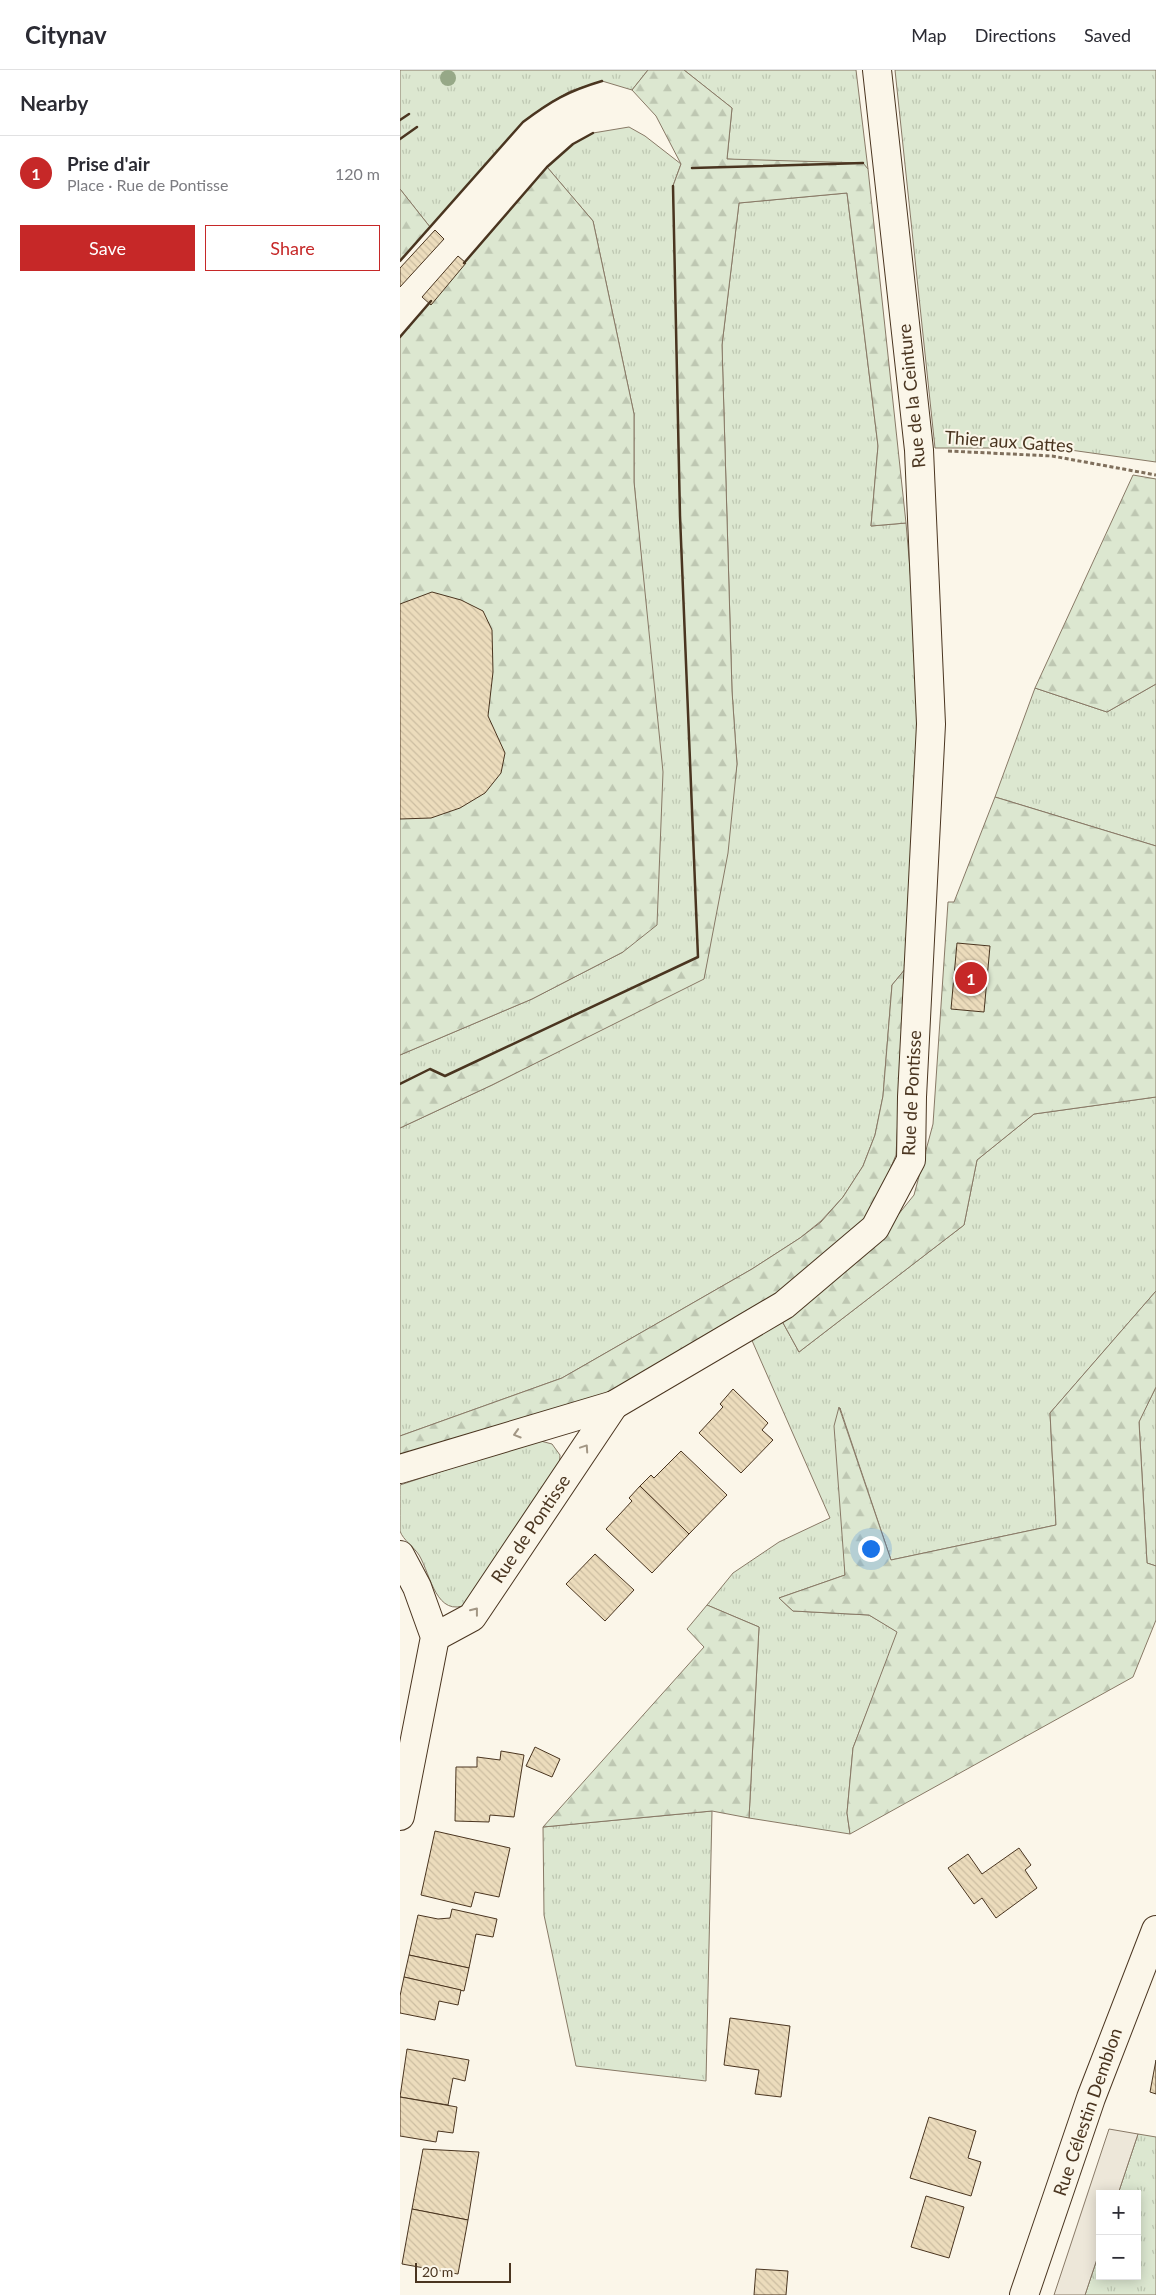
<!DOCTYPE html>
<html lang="en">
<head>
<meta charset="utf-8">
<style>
  :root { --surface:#fff; --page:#f7f7f7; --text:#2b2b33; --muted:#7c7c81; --line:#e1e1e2; --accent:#c62828 }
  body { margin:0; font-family:Lato,sans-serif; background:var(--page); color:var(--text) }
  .controls { position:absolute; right:15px; bottom:15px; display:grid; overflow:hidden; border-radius:0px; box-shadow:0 2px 12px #0003 }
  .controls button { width:45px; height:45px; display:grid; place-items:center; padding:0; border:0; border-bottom:1px solid var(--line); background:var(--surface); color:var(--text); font:25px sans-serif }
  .scale { position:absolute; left:15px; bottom:12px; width:96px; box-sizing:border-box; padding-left:5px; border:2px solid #4a3520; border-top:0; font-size:14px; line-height:18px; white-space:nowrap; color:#4a3520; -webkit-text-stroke:4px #fbf6e9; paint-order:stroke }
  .you { position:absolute; left:470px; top:1478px; width:18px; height:18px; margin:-12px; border:4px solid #fff; border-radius:50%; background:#1a73e8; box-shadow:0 0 0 8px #1a73e833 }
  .badge { display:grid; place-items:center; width:32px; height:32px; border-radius:50%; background:var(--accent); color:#fff; font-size:16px; font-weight:700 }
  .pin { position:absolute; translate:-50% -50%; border:2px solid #fff; box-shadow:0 1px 5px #0006 }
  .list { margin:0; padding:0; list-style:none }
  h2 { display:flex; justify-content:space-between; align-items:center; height:65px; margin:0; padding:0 20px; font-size:21px }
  h2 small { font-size:16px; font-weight:400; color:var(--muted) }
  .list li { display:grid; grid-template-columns:32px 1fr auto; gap:15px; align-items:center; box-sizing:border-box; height:75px; padding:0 20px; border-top:1px solid var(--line) }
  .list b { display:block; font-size:19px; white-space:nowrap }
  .list p { margin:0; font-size:16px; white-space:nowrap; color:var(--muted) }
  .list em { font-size:16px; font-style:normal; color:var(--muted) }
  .actions { display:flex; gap:10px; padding:15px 20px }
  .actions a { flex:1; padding:11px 0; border:1px solid var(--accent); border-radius:0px; text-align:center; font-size:18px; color:var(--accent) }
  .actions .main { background:var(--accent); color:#fff }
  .map { position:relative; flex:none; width:756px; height:2225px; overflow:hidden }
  header { display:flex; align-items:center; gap:30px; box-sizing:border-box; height:70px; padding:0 25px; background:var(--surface); border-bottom:1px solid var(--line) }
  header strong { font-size:24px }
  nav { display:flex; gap:28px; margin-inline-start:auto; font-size:18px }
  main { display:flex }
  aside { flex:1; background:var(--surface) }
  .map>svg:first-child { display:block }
</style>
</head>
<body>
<header>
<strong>Citynav</strong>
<nav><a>Map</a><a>Directions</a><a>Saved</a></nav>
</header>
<main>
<aside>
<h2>Nearby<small></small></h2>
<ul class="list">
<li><span class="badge">1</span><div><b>Prise d'air</b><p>Place · Rue de Pontisse</p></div><em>120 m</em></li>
</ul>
<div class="actions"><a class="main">Save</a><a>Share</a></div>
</aside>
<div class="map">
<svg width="756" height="2225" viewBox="0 0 756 2225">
  <defs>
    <pattern id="grass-tufts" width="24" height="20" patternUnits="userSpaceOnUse" patternTransform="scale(1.25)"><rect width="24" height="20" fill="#dce7d0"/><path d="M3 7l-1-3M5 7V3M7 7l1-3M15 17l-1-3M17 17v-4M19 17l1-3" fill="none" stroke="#bec7b2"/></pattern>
    <pattern id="forest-firs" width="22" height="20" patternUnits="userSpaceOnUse" patternTransform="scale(1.25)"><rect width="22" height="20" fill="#dce7d0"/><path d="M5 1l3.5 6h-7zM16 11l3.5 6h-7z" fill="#bec7b2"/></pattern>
    <pattern id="building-back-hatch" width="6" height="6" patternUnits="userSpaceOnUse" patternTransform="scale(1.25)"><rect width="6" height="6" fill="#ecdcbc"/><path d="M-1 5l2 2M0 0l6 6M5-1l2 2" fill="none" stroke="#ccbda1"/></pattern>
  </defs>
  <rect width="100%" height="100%" fill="#fbf6e9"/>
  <g fill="url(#grass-tufts)" stroke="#887966">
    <path d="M0,0H248L232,20L202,11L170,21L142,38L123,52L30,157L0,119Z"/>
    <path d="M284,0H456L468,99L327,89L332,38Z"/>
    <path d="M495,0H756V392L656,378H535Z"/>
    <path d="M229,57L245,66L281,94L273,116L280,446L298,887L45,1006L30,999L0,1014V985L132,929L223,882L245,528L234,412V344L193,151L147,97L173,74L193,63Z"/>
    <path d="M447,123L478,376L471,456L506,453L516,570L518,686L506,898L492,915L483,1026L475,1065L463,1096L443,1127L421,1151L400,1168L352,1199L162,1308L0,1366V1058L92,1015L304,908L337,694L332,621L322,275L339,133Z"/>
    <path d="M756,614V776L595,727L635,618L707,642Z"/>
    <path d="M756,1027V1221L650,1343L656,1455L491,1490L440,1338L445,1505L379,1528L393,1541L469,1545L498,1562L453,1678L447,1743L450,1764L349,1748L359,1557L307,1535L333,1503L379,1472L430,1448L350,1266L382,1251L399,1282L564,1155L577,1090L634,1044Z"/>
    <path d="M756,1317V1496L747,1493L739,1351Z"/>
    <path d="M137,1370L152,1374L160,1385L159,1401L68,1534C36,1549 31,1505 19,1485C14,1477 3,1470 0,1461C0,1453 0,1425 0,1415Z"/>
    <path d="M312,1741L306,2011L176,1996L144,1845L143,1757Z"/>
    <path d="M738,2064L756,2067V2225H685L700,2180V2206H737V2124H718Z"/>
  </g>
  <g fill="url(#forest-firs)" stroke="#887966">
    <path d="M248,0H284L332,38L327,89L463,93L468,99L506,453L471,456L478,376L447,123L339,133L322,275L332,621L337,694L328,783L304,909L92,1015L0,1058V1014L30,999L45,1006L298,887L280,446L273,116L281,94L256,46L232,20Z"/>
    <path d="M147,97L193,151L234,344V412L263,702L257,855L223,882L132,929L0,985V267Z"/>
    <path d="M0,119L30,157L0,191Z"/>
    <path d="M733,405L756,409V614L707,642L635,618Z"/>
    <path d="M595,727L756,776V1027L634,1044L577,1090L564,1155L399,1282L382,1251L477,1171L514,1125L533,1054L548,832H554Z"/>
    <path d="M506,898L496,1085L470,1147L376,1231L210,1328L0,1391V1366L162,1308L352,1199L400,1168L421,1152L443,1127L463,1096L475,1065L483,1026L492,915Z"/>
    <path d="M756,1221V1317L739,1352L747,1493L756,1496V1550L733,1607L450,1764L447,1743L453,1678L497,1562L469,1545L393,1541L379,1528L445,1505L434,1356L439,1337L491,1490L656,1455L650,1343Z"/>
    <path d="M307,1535L359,1557L349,1748L312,1741L143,1757L304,1577L287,1559Z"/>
  </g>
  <path fill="#ede7d9" stroke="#887966" d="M709,2059L738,2064L718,2124H700V2180L685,2225H654Z"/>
  <g fill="url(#building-back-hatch)" stroke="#4a3520">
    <path d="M35,160L44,169L0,217V198Z"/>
    <path d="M58,186L66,193L31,235L22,227Z"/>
    <path d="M32,522L61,530L83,541L92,560L93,602L88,646L105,683L101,703L85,723L60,738L31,748L0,749V534Z"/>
    <path d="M557,873L590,876L584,942L551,939Z"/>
    <path d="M333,1319L368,1353L362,1360L373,1370L341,1403L299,1363L323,1337L320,1334Z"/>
    <path d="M281,1381L327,1425L289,1464L240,1416L251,1405L254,1408Z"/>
    <path d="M240,1416L289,1464L252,1503L206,1459L232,1431L229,1428Z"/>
    <path d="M195,1484L234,1520L205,1551L166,1514Z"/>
    <path d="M135,1677L160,1689L152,1707L126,1696Z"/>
    <path d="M101,1681L124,1685L114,1747L90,1745L89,1752L55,1751L56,1697H77V1687L100,1690Z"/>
    <path d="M35,1761L110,1778L99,1827L75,1822L71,1837L21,1825Z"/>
    <path d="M619,1778L631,1795L625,1800L637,1818L596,1848L582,1828L574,1834L548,1798L568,1784L582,1804Z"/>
    <path d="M52,1839L97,1849L93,1867L76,1864L69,1898L9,1885L18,1845L38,1849L50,1848Z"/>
    <path d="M9,1885L69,1898L64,1921L4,1907Z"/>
    <path d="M4,1907L61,1920L58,1935L39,1931L35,1950L0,1943V1926Z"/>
    <path d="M330,1948L390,1956L381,2027L355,2024L359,2000L324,1995Z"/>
    <path d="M7,1979L69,1990L65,2011L53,2008L48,2035L0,2027Z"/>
    <path d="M756,1990V2024L750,2022Z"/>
    <path d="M0,2027L57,2037L53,2063L38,2061L36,2072L0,2066Z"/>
    <path d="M529,2047L576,2061L568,2088L581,2092L571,2126L510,2108Z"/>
    <path d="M23,2079L79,2082L68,2150L12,2139Z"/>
    <path d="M526,2126L564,2137L549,2188L511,2177Z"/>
    <path d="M12,2139L68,2150L58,2204L2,2194Z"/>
    <path d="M356,2199L388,2201L386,2225H354Z"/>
  </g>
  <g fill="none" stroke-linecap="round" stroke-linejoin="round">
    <g stroke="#4a3520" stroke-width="30">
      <g id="minor">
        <path d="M0,1399L214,1335L384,1235L475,1158L511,1090L512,1027L531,654L519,380L477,0"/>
        <path d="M0,1485L17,1517L35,1567L0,1746"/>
        <path d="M35,1567L72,1547L214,1335"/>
        <path d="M624,2225L691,2028L756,1860"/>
      </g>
    </g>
    <path stroke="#7f6f5c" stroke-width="3" stroke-dasharray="4 2.5" stroke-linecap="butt" d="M548,381L652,386L756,405"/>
    <use href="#minor" stroke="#fbf6e9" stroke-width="28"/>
    <g stroke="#4a3520" stroke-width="2.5">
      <path d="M0,50L9,44"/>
      <path d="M0,69L17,57"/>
      <path d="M292,98L463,93"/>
      <path d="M0,191L123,52C151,31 168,21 202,11"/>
      <path d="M64,193L147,97L173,74L193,63"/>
      <path d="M0,267L31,231"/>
      <path d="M0,1014L30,999L45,1006L298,887L280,446L273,116"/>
    </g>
  </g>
  <circle fill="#96a887" cx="48" cy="8" r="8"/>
  <defs><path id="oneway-chevron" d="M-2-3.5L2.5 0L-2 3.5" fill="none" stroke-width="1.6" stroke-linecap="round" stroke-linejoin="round" transform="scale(1.25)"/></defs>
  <g stroke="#a29684">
    <use href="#oneway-chevron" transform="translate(117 1364) rotate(163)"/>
    <use href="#oneway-chevron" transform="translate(185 1378) rotate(-56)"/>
    <use href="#oneway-chevron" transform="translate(75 1541) rotate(-52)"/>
  </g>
  <g text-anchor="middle" stroke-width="4" stroke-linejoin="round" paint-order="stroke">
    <g font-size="18" fill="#4a3520" stroke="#fbf6e9">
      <text transform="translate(512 326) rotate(-96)" y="6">Rue de la Ceinture</text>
      <text transform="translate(609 372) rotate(4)" y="6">Thier aux Gattes</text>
      <text transform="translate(512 1023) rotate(-87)" y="6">Rue de Pontisse</text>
      <text transform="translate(131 1459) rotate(-56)" y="6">Rue de Pontisse</text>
      <text transform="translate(688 2042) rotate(-71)" y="6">Rue Célestin Demblon</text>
    </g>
  </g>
</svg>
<div class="controls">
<button>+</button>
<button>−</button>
</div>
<div class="scale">20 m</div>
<div class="you"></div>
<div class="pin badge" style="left:571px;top:908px">1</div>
</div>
</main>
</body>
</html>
